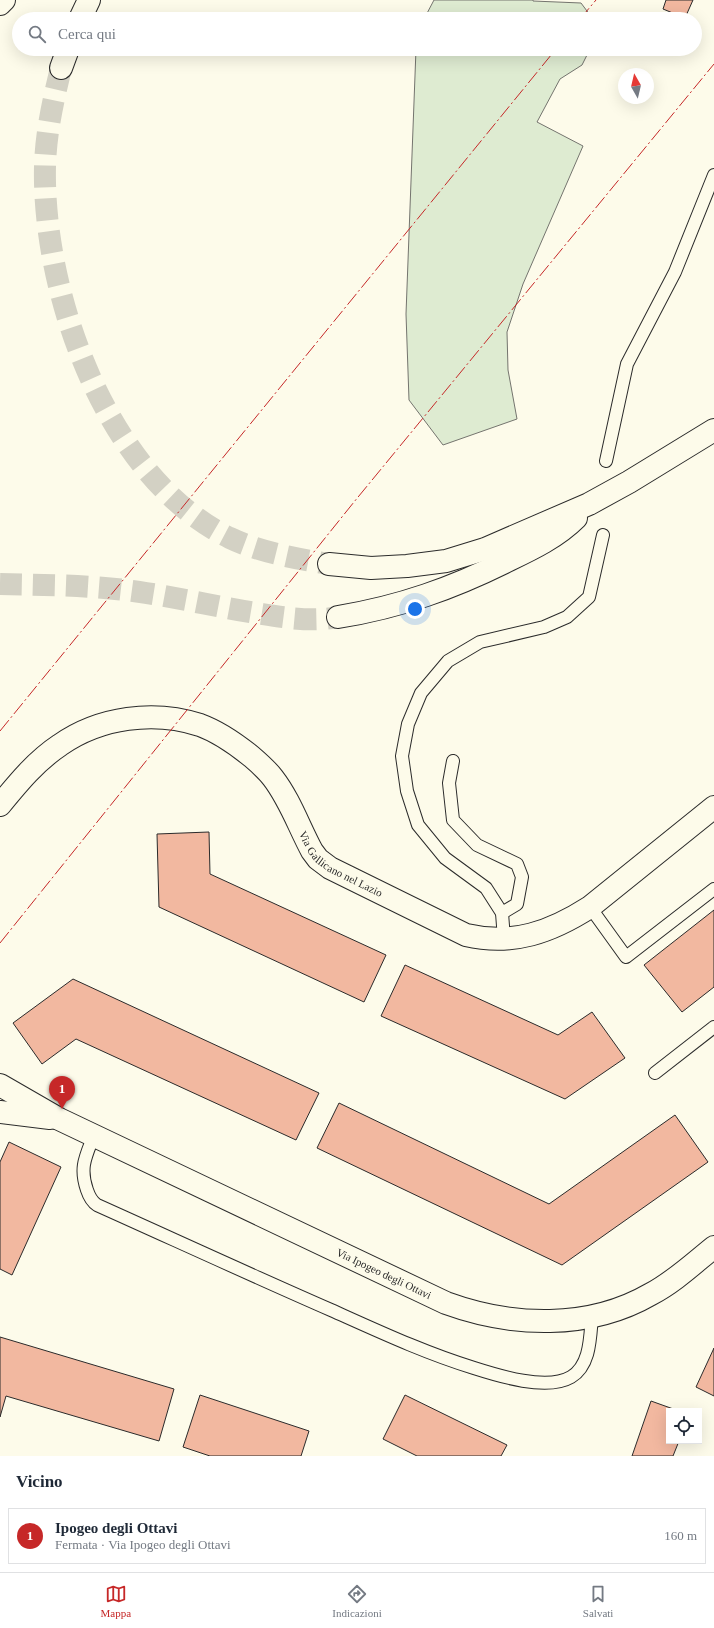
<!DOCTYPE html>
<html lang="it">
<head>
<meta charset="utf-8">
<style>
  :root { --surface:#fff; --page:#f2f2f3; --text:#1f2937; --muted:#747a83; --line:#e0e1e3; --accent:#c62828 }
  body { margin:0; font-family:"Times New Roman",serif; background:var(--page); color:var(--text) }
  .controls { position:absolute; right:12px; bottom:12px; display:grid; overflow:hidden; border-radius:0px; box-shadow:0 4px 16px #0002 }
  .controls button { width:36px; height:36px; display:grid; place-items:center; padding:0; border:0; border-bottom:1px solid var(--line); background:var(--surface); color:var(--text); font:20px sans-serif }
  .compass { position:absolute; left:618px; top:68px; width:36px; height:36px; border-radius:50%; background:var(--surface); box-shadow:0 4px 16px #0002; rotate:352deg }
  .you { position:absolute; left:415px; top:609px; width:14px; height:14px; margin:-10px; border:3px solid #fff; border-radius:50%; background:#1a73e8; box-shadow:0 0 0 6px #1a73e833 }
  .badge { display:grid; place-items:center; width:26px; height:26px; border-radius:50%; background:var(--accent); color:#fff; font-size:13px; font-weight:700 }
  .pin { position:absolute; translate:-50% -33px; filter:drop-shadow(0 1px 2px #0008) }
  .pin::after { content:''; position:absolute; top:21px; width:14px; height:12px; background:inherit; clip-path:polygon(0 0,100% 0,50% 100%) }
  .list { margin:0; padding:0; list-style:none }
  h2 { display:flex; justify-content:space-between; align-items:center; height:52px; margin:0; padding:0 16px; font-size:17px }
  h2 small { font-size:13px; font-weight:400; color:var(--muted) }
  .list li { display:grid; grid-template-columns:26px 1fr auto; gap:12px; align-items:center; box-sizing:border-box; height:56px; margin:0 8px 8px; padding:0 8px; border:1px solid var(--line); border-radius:0px }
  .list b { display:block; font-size:15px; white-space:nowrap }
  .list p { margin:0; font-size:13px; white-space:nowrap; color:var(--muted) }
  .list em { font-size:13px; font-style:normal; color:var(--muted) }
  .icon { flex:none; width:22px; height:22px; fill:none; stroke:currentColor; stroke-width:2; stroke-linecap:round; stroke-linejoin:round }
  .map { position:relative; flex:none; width:714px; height:1456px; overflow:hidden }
  .search { position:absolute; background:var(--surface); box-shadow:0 4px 16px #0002; left:12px; right:12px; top:12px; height:44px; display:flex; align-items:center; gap:10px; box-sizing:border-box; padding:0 14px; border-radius:22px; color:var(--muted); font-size:15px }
  .sheet { height:116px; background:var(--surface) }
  nav { display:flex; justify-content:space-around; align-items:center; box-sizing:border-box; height:56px; border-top:1px solid var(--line); background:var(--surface); font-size:11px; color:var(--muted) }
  nav a { display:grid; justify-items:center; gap:2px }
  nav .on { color:var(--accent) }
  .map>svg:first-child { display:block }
</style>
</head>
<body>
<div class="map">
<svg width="714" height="1456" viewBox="0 0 714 1456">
  <rect width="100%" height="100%" fill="#fdfbea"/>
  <g fill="#deebd1" stroke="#74746e">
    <path d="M434,0H533V1L581,3L593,19H424Z"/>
    <path d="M416,49H590L582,65L560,79L537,122L583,146L523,284L507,332L508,370L517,419L443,445L409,400L406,314Z"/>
  </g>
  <g fill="#f2b8a0" stroke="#2b2b2b">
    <path d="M666,0H693L685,18L663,9Z"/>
    <path d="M209,832L210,874L386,955L364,1002L159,907L157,834Z"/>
    <path d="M714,910V987L682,1012L644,965Z"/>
    <path d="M405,965L558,1035L592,1012L625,1058L565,1099L381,1016Z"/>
    <path d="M73,979L319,1093L296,1140L76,1039L42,1064L13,1023Z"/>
    <path d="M339,1103L549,1204L675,1115L708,1162L562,1265L317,1148Z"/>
    <path d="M9,1142L61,1167L12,1275L0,1269V1162Z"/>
    <path d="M0,1337L174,1389L159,1441L6,1396L0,1417Z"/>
    <path d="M714,1348V1396L696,1387Z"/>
    <path d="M200,1395L309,1431L301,1456H210L183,1447Z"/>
    <path d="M405,1395L507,1445L501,1456H417L383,1439Z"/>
    <path d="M651,1401L679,1411H669V1441H679L673,1456H632Z"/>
  </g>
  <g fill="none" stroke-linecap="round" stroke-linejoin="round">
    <g stroke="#d3d1c4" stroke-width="22" stroke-dasharray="22 11" stroke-linecap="butt">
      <path d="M61,68C53,101 46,132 45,166C42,295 108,479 230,538C259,552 298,559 329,564"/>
      <path d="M0,584C48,585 98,585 146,593C185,599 223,608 262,614C287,618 313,622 338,617"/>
    </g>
    <g stroke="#2b2b2b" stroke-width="14">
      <g id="lane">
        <path d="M606,461L627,364L675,272L714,175"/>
        <path d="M453,761L449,783L453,820L477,845L517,864L522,877L517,904L502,913"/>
        <path d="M590,907L626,957L714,889"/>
        <path d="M504,939L502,913L486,888L445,858L418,825L407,791L402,756L408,724L421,693L448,661L480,642L544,627L567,617L589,597L603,535"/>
        <path d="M655,1073L714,1027"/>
        <path d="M94,1135C86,1156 79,1167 87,1190C89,1196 91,1201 97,1205C175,1240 253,1276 331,1310C378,1331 425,1353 474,1368C499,1376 547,1391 571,1377C591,1365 590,1336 592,1316"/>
      </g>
    </g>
    <g stroke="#2b2b2b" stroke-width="24">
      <g id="street">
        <path id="s1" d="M0,805C18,783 36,761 60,745C100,717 154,710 200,725C219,732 236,744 252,757C259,763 267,770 273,778C290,800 299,827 312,851L318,859L330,868L466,935C513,946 551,932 590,907L714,807"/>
      </g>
    </g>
    <g stroke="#2b2b2b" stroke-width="24">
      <g id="secondary">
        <path id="s2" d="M0,1085L59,1119L446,1303C512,1327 589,1330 651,1294C674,1282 694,1263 714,1247"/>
        <path d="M0,1112L50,1118"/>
      </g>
    </g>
    <g stroke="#2b2b2b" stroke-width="24">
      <g id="highway">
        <path d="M0,4L4,0"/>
        <path d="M80,19L89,0"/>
        <path d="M61,68L68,49"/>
        <path d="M329,564L371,568L407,566L446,561L485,549L589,504L629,482L714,430"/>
        <path d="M338,617C400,607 453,588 509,560C532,549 557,537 576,518"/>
      </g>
    </g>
    <use href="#lane" stroke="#fdfbea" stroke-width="12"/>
    <use href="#street" stroke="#fdfbea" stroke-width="22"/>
    <use href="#secondary" stroke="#fdfbea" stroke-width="22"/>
    <use href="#highway" stroke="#fdfbea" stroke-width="22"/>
    <g stroke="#c62828" stroke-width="1" stroke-dasharray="14 3 2 3" stroke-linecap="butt">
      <path d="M580,19L596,0"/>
      <path d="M0,731L556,49"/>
      <path d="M0,943L354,502L714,64"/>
    </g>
  </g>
  <g text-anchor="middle" stroke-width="3" stroke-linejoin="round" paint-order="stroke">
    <g font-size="11" fill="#2b2b2b" stroke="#fdfbea">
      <text dy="4" stroke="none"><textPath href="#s1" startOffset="436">Via Gallicano nel Lazio</textPath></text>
      <text dy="4" stroke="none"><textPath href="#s2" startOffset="428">Via Ipogeo degli Ottavi</textPath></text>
    </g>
  </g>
</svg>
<div class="controls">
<button><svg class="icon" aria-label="locate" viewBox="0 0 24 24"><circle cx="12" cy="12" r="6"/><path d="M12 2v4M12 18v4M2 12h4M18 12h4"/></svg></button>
</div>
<svg class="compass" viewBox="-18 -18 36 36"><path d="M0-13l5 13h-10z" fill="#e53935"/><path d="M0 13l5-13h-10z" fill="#747a83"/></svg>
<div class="you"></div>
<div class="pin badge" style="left:62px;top:1109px">1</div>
<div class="search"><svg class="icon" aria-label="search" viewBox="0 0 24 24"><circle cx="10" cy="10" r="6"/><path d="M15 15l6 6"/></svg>Cerca qui</div>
</div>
<section class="sheet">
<h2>Vicino<small></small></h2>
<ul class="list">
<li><span class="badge">1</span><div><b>Ipogeo degli Ottavi</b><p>Fermata · Via Ipogeo degli Ottavi</p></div><em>160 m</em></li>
</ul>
</section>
<nav>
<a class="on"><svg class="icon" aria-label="map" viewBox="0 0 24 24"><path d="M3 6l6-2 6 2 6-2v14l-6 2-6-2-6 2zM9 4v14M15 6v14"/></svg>Mappa</a>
<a><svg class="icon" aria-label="directions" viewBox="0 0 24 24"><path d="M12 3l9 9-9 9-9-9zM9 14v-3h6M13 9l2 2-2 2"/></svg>Indicazioni</a>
<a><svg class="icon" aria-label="saved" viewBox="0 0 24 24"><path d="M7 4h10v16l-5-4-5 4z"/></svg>Salvati</a>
</nav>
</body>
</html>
